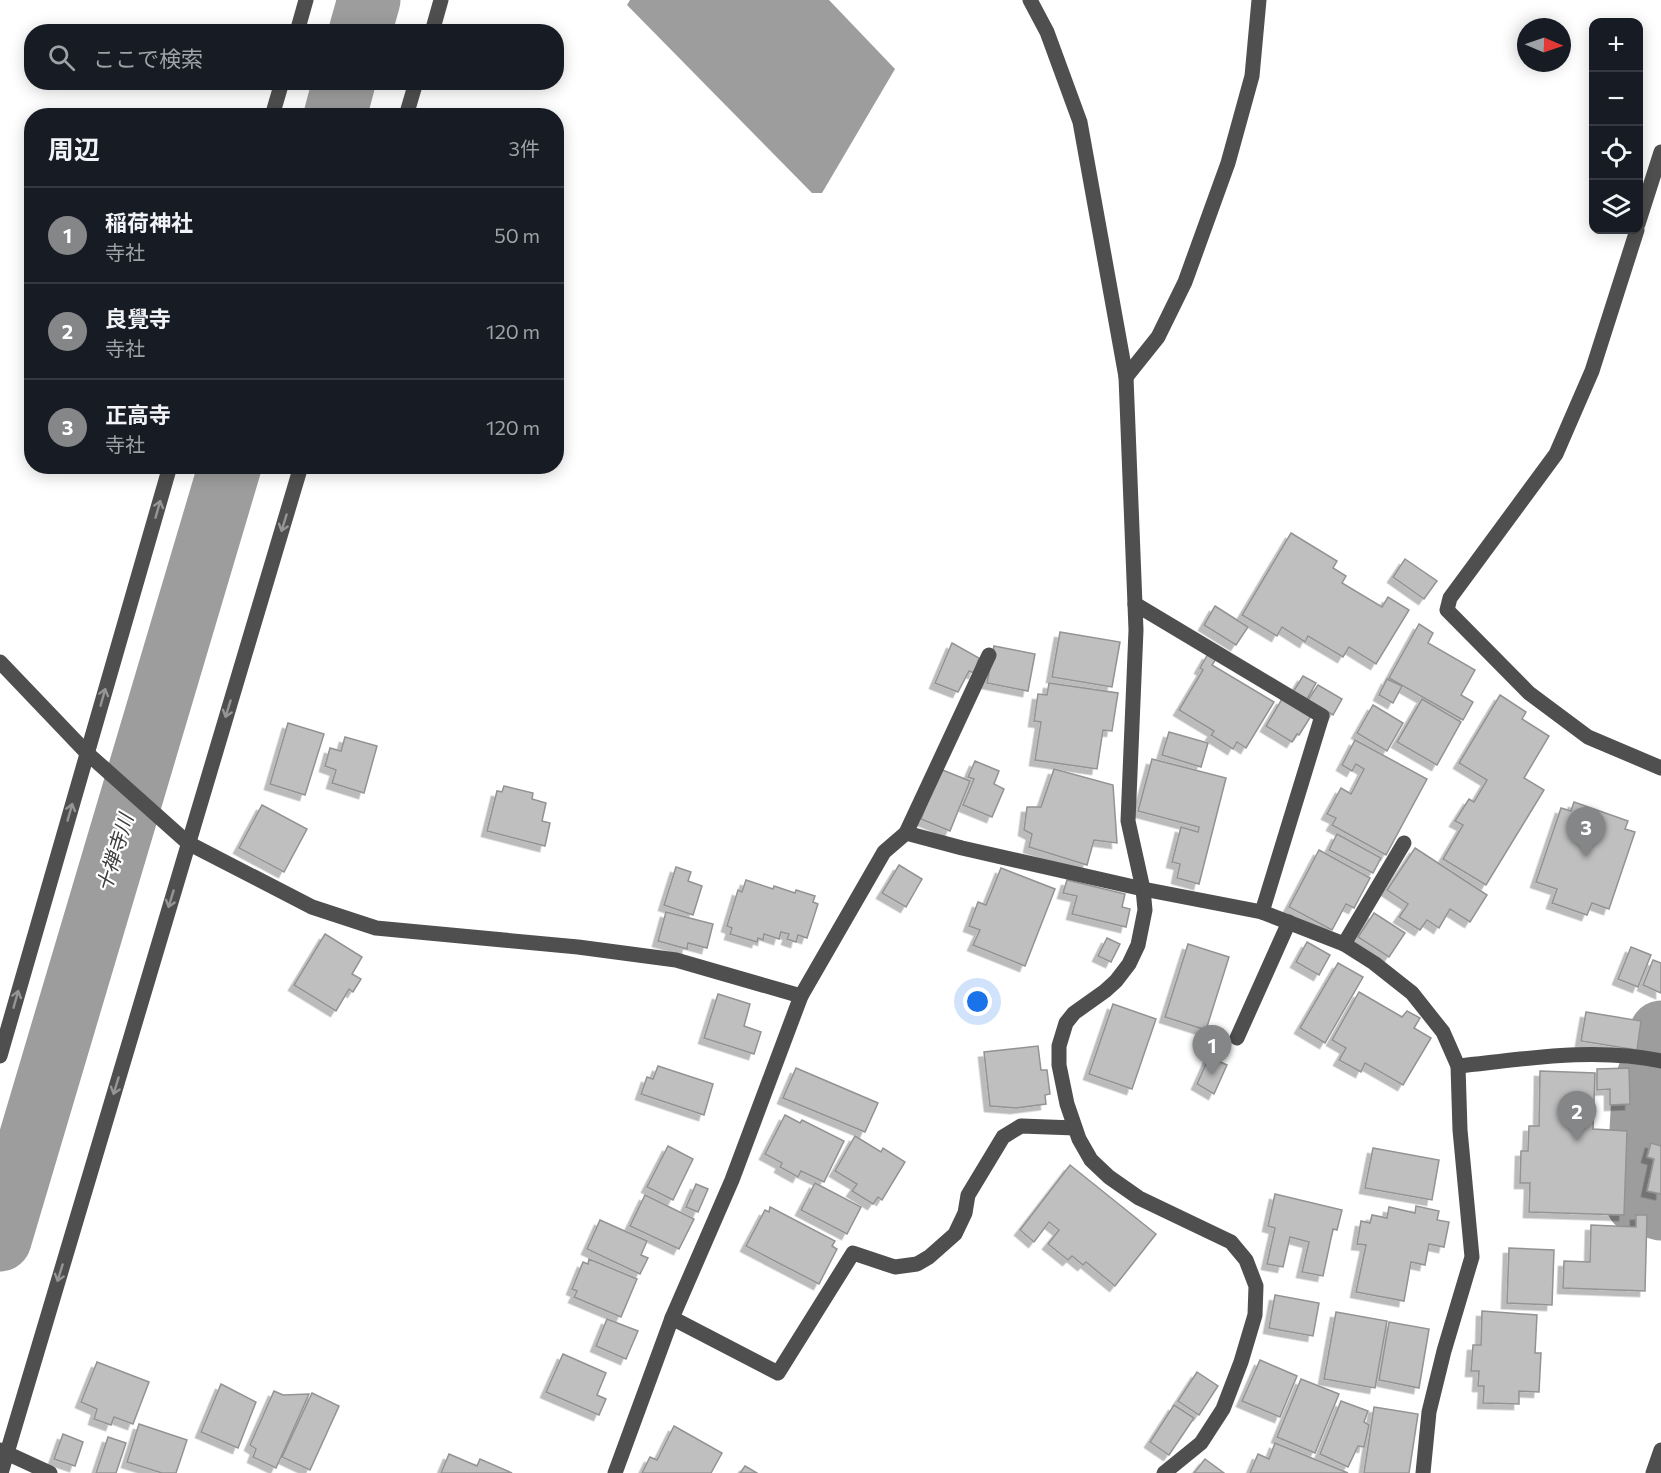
<!DOCTYPE html>
<html lang="ja">
<head>
<meta charset="utf-8">
<style>
  :root { --surface:#171b24; --page:#20242c; --text:#f1f3f6; --muted:#9ea1a6; --line:#363941; --accent:#858687 }
  body { margin:0; font-family:Commissioner,"Noto Sans JP",sans-serif; background:var(--page); color:var(--text) }
  .controls { position:absolute; right:18px; top:18px; display:grid; overflow:hidden; border-radius:12px; box-shadow:0 3px 15px #0003 }
  .controls button { width:54px; height:54px; display:grid; place-items:center; padding:0; border:0; border-bottom:2px solid var(--line); background:var(--surface); color:var(--text); font:30px sans-serif }
  .compass { position:absolute; left:1517px; top:18px; width:54px; height:54px; border-radius:50%; background:var(--surface); box-shadow:0 3px 15px #0003; rotate:92deg }
  .you { position:absolute; left:978px; top:1002px; width:21px; height:21px; margin:-15px; border:4px solid #fff; border-radius:50%; background:#1a73e8; box-shadow:0 0 0 9px #1a73e833 }
  .badge { display:grid; place-items:center; width:39px; height:39px; border-radius:50%; background:var(--accent); color:#fff; font-size:20px; font-weight:700 }
  .pin { position:absolute; translate:-50% -50px; filter:drop-shadow(0 2px 3px #0008) }
  .pin::after { content:''; position:absolute; top:32px; width:21px; height:18px; background:inherit; clip-path:polygon(0 0,100% 0,50% 100%) }
  .list { margin:0; padding:0; list-style:none }
  h2 { display:flex; justify-content:space-between; align-items:center; height:78px; margin:0; padding:0 24px; font-size:26px }
  h2 small { font-size:20px; font-weight:400; color:var(--muted) }
  .list li { display:grid; grid-template-columns:39px 1fr auto; gap:18px; align-items:center; box-sizing:border-box; height:96px; padding:0 24px; border-top:2px solid var(--line) }
  .list b { display:block; font-size:22px; white-space:nowrap }
  .list p { margin:0; font-size:20px; white-space:nowrap; color:var(--muted) }
  .list em { font-size:20px; font-style:normal; color:var(--muted) }
  .icon { flex:none; width:33px; height:33px; fill:none; stroke:currentColor; stroke-width:2; stroke-linecap:round; stroke-linejoin:round }
  .map { position:relative; flex:none; width:1661px; height:1473px; overflow:hidden }
  .search { position:absolute; background:var(--surface); box-shadow:0 3px 15px #0003; left:24px; top:24px; width:540px; height:66px; display:flex; align-items:center; gap:15px; box-sizing:border-box; padding:0 21px; border-radius:24px; color:var(--muted); font-size:22px }
  .panel { position:absolute; background:var(--surface); box-shadow:0 3px 15px #0003; left:24px; top:108px; width:540px; height:366px; border-radius:24px }
  .map>svg:first-child { display:block }
</style>
</head>
<body>
<div class="map">
<svg width="1661" height="1473" viewBox="0 0 1661 1473">
  <defs>
    <filter id="shadow"><feDropShadow dx="-5.5" dy="5.5" stdDeviation="0" flood-color="#0004"/></filter>
  </defs>
  <rect width="100%" height="100%" fill="#fff"/>
  <path fill="#9d9d9d" d="M630,0H829L895,69L822,193H812L627,5Z"/>
  <g fill="none" stroke-linecap="round" stroke-linejoin="round">
    <g stroke="#9d9d9d" stroke-width="63">
      <path d="M360,32L369,0"/>
      <path d="M335,116L344,82"/>
      <path d="M1661,1032L1643,1095L1637,1202L1661,1209"/>
      <path d="M0,1240L230,466"/>
    </g>
  </g>
  <g fill="#bfbfbf" stroke="#939393" stroke-width="1.5" filter="url(#shadow)">
    <path d="M1291,533L1337,561L1333,568L1346,576L1342,583L1382,607L1388,597L1409,610L1376,664L1349,647L1343,657L1308,636L1305,642L1282,627L1277,636L1242,615Z"/>
    <path d="M1405,559L1437,581L1424,599L1393,577Z"/>
    <path d="M1215,606L1248,627L1236,645L1204,625Z"/>
    <path d="M1419,624L1433,633L1428,643L1475,670L1461,695L1473,702L1463,720L1389,678Z"/>
    <path d="M1060,632L1120,642L1112,687L1052,677Z"/>
    <path d="M952,643L979,658L974,673L969,671L958,692L935,683Z"/>
    <path d="M994,646L1035,654L1028,691L987,683Z"/>
    <path d="M1208,654L1216,659L1212,665L1274,702L1246,748L1237,742L1233,749L1211,735L1214,731L1179,710L1203,670L1200,668Z"/>
    <path d="M1303,676L1316,683L1307,699L1293,692Z"/>
    <path d="M1387,679L1402,686L1393,703L1379,695Z"/>
    <path d="M1049,683L1118,693L1112,731L1103,730L1097,769L1035,760L1041,722L1034,721L1038,694L1047,695Z"/>
    <path d="M1318,685L1342,699L1333,715L1308,700Z"/>
    <path d="M1500,695L1526,712L1522,719L1549,736L1524,778L1544,790L1486,885L1443,859L1463,825L1455,821L1469,799L1474,802L1487,780L1459,763Z"/>
    <path d="M1282,699L1311,716L1299,735L1297,734L1292,742L1266,726Z"/>
    <path d="M1422,699L1461,722L1437,765L1397,742Z"/>
    <path d="M1373,705L1403,723L1387,751L1357,733Z"/>
    <path d="M288,723L324,734L305,795L270,784Z"/>
    <path d="M1169,732L1208,743L1201,767L1162,755Z"/>
    <path d="M345,737L377,746L364,793L332,783L336,770L325,766L330,748L341,751Z"/>
    <path d="M1355,740L1427,779L1386,855L1332,825L1336,818L1327,814L1341,788L1351,794L1364,769L1356,764L1352,771L1342,765Z"/>
    <path d="M1152,759L1226,778L1199,884L1177,878L1180,864L1172,862L1181,827L1198,832L1199,827L1138,811Z"/>
    <path d="M975,761L999,771L994,784L1004,789L992,817L963,805L974,779L968,777Z"/>
    <path d="M940,769L970,781L950,831L921,819Z"/>
    <path d="M1054,769L1113,785L1117,843L1094,840L1087,865L1029,847L1032,834L1024,830L1027,807H1041Z"/>
    <path d="M504,786L533,793L532,799L546,803L542,821L550,823L545,846L487,831L497,791L502,792Z"/>
    <path d="M1574,802L1628,821L1625,829L1635,832L1609,909L1592,903L1587,915L1552,903L1557,889L1536,882L1561,808L1571,811Z"/>
    <path d="M262,805L307,829L284,872L239,848Z"/>
    <path d="M1337,834L1381,858L1373,873L1329,850Z"/>
    <path d="M1415,848L1487,895L1470,922L1450,909L1439,928L1427,920L1420,930L1399,917L1408,904L1387,890Z"/>
    <path d="M1319,850L1370,878L1354,908L1346,904L1332,930L1289,907Z"/>
    <path d="M899,865L922,879L906,907L882,893Z"/>
    <path d="M676,867L691,872L688,881L702,886L693,915L664,905Z"/>
    <path d="M1001,868L1055,889L1025,966L973,945L980,930L969,926L978,902L986,905Z"/>
    <path d="M746,880L773,889L774,886L795,893L796,890L815,896L813,902L818,904L807,938L798,935L796,942L787,939L789,934L781,932L779,939L764,934L763,940L758,938L757,942L730,934L732,928L727,926L738,890L742,892Z"/>
    <path d="M1067,880L1125,894L1122,907L1130,909L1126,927L1072,914L1077,896L1063,893Z"/>
    <path d="M666,912L713,924L707,948L688,943L687,949L658,941Z"/>
    <path d="M1374,913L1405,933L1389,957L1358,937Z"/>
    <path d="M325,934L362,957L352,974L361,979L353,992L349,989L336,1011L294,985Z"/>
    <path d="M1107,938L1120,944L1111,962L1098,956Z"/>
    <path d="M1307,942L1330,955L1319,975L1296,962Z"/>
    <path d="M1188,944L1229,957L1206,1030L1165,1017Z"/>
    <path d="M1631,947L1651,955L1638,987L1618,979Z"/>
    <path d="M1653,960L1661,963V993L1643,985Z"/>
    <path d="M1338,963L1363,977L1325,1043L1300,1028Z"/>
    <path d="M1359,992L1402,1017L1407,1011L1420,1018L1414,1028L1431,1038L1403,1085L1365,1063L1361,1072L1339,1060L1346,1048L1332,1040Z"/>
    <path d="M718,994L750,1004L744,1026L761,1032L754,1054L704,1038Z"/>
    <path d="M1113,1004L1156,1019L1132,1089L1089,1074Z"/>
    <path d="M1586,1012L1641,1021L1637,1050L1581,1041Z"/>
    <path d="M1038,1046L1041,1070H1047L1050,1094L1045,1095L1046,1104L1016,1108L990,1106L984,1052Z"/>
    <path d="M1209,1057L1227,1065L1214,1094L1197,1084Z"/>
    <path d="M658,1066L713,1084L704,1115L641,1094L647,1077L653,1079Z"/>
    <path d="M796,1068L878,1103L865,1132L783,1098Z"/>
    <path d="M1629,1068L1630,1104L1610,1105V1089L1597,1090V1069Z"/>
    <path d="M1540,1071L1595,1073L1593,1129L1627,1131L1624,1215L1529,1212L1530,1183H1520L1521,1151H1528L1529,1126H1539Z"/>
    <path d="M785,1115L800,1123L802,1120L844,1141L824,1182L801,1171L798,1177L780,1167L782,1163L765,1154Z"/>
    <path d="M855,1136L881,1152L883,1148L905,1162L882,1200L878,1197L873,1204L852,1191L857,1184L835,1171Z"/>
    <path d="M1651,1143L1661,1146V1194L1647,1191L1654,1159L1647,1157Z"/>
    <path d="M668,1146L693,1159L673,1200L647,1187Z"/>
    <path d="M1373,1148L1439,1160L1432,1200L1365,1188Z"/>
    <path d="M1070,1165L1156,1234L1115,1286L1086,1262L1083,1265L1072,1256L1068,1260L1048,1244L1059,1230L1049,1222L1034,1242L1020,1230Z"/>
    <path d="M815,1183L861,1207L847,1234L801,1210Z"/>
    <path d="M696,1184L708,1189L698,1212L686,1207Z"/>
    <path d="M1275,1194L1342,1210L1337,1230L1333,1229L1323,1276L1302,1272L1309,1242L1290,1237L1283,1267L1267,1264L1275,1228L1268,1226Z"/>
    <path d="M645,1195L694,1219L679,1249L630,1226Z"/>
    <path d="M1416,1206L1439,1211L1437,1220L1449,1222L1444,1247L1429,1244L1425,1265L1411,1262L1404,1301L1356,1292L1366,1245L1357,1244L1361,1221L1370,1223L1372,1215L1387,1218L1389,1207L1415,1213Z"/>
    <path d="M770,1207L835,1241L832,1246L837,1249L819,1284L746,1246L765,1210L769,1212Z"/>
    <path d="M1636,1215H1647L1645,1291L1563,1288L1564,1261L1590,1262L1591,1225L1636,1227Z"/>
    <path d="M600,1220L647,1241L641,1255L648,1258L640,1274L587,1249Z"/>
    <path d="M1509,1248L1554,1250L1552,1305L1507,1303Z"/>
    <path d="M589,1259L637,1279L621,1317L574,1297L577,1291L572,1289L583,1262L588,1264Z"/>
    <path d="M1275,1295L1319,1303L1313,1336L1269,1328Z"/>
    <path d="M1482,1311L1537,1315L1535,1353H1541L1539,1392L1519,1391V1404L1483,1403L1484,1386H1478L1479,1371H1471L1473,1345H1481Z"/>
    <path d="M1336,1312L1387,1321L1375,1388L1324,1379Z"/>
    <path d="M607,1319L638,1331L626,1359L596,1346Z"/>
    <path d="M1389,1322L1429,1329L1419,1388L1379,1380Z"/>
    <path d="M563,1354L606,1373L597,1395L606,1399L599,1415L546,1392Z"/>
    <path d="M1260,1360L1297,1376L1280,1417L1242,1401Z"/>
    <path d="M97,1362L149,1382L133,1424L114,1417L111,1425L94,1419L97,1409L81,1402Z"/>
    <path d="M1197,1372L1218,1386L1199,1415L1178,1401Z"/>
    <path d="M1301,1379L1339,1394L1315,1453L1277,1437Z"/>
    <path d="M221,1384L256,1402L238,1448L201,1432Z"/>
    <path d="M274,1391L283,1395L309,1394L276,1468L253,1457L256,1449L250,1445Z"/>
    <path d="M312,1393L339,1406L310,1470L282,1457Z"/>
    <path d="M1341,1401L1368,1411L1364,1422L1369,1425L1364,1447L1358,1446L1348,1467L1320,1454Z"/>
    <path d="M1174,1405L1194,1418L1169,1455L1150,1442Z"/>
    <path d="M1374,1407L1418,1414L1409,1473H1364Z"/>
    <path d="M139,1424L187,1440L176,1473H162L127,1462Z"/>
    <path d="M674,1426L722,1453L711,1473H642L650,1457L657,1460Z"/>
    <path d="M63,1434L83,1442L75,1466L54,1459Z"/>
    <path d="M108,1437L126,1443L116,1473H96Z"/>
    <path d="M1275,1443L1348,1473H1250L1258,1454L1269,1459Z"/>
    <path d="M449,1454L477,1466L480,1459L512,1473H441Z"/>
    <path d="M1205,1459L1224,1473H1194Z"/>
    <path d="M745,1466L757,1473H740Z"/>
  </g>
  <g fill="none" stroke-linecap="round" stroke-linejoin="round">
    <g stroke="#4f4f4f" stroke-width="15">
      <path d="M1030,0L1047,32L1080,122L1126,377L1136,630L1128,821L1143,889L1145,910L1138,945L1129,964L1116,981L1105,991L1074,1013L1066,1023L1059,1046V1065L1067,1104L1079,1139L1091,1160L1109,1177L1139,1198L1231,1242L1246,1260L1256,1286L1255,1315L1241,1362L1223,1409L1201,1443L1164,1473"/>
      <path d="M297,32L306,0"/>
      <path d="M432,32L441,0"/>
      <path d="M272,116L282,82"/>
      <path d="M406,116L416,82"/>
      <path d="M1638,224L1661,152"/>
      <path d="M1637,230L1592,371L1556,454L1450,598L1447,610L1529,693L1588,737L1661,768"/>
      <path d="M1126,377L1158,337L1185,282L1228,163L1252,76L1259,0"/>
      <path d="M1135,604L1322,716L1262,912"/>
      <path d="M0,662L87,753L188,843L312,907L376,928L578,947L676,960L801,996"/>
      <path d="M906,833L989,655"/>
      <path d="M1344,944L1404,843"/>
      <path d="M1237,1038L1289,922"/>
      <path d="M0,1056L170,466"/>
      <path d="M1458,1066C1525,1059 1594,1047 1661,1061"/>
      <path d="M672,1318L778,1373L853,1253L895,1267L917,1264L929,1257L955,1234L965,1213L968,1195L1003,1137L1021,1126L1075,1128"/>
      <path d="M0,1450L50,1473"/>
      <path d="M1,1473L301,466"/>
      <path d="M615,1473L672,1318L732,1180L801,996L884,852L906,833L962,848L1143,889L1262,912L1344,944L1374,963L1412,993L1443,1032L1458,1066L1460,1130L1472,1257L1444,1351L1429,1412L1423,1473"/>
      <path d="M1653,1473L1661,1450"/>
    </g>
  </g>
  <defs><path id="oneway-shaft" d="M-6 0H5M1.5-3L5.5 0L1.5 3" fill="none" stroke-width="1.6" stroke-linecap="round" stroke-linejoin="round" transform="scale(1.5)"/></defs>
  <g stroke="#959595">
    <use href="#oneway-shaft" transform="translate(158 509) rotate(-74)"/>
    <use href="#oneway-shaft" transform="translate(284 523) rotate(107)"/>
    <use href="#oneway-shaft" transform="translate(103 697) rotate(-74)"/>
    <use href="#oneway-shaft" transform="translate(228 709) rotate(107)"/>
    <use href="#oneway-shaft" transform="translate(70 812) rotate(-74)"/>
    <use href="#oneway-shaft" transform="translate(171 899) rotate(107)"/>
    <use href="#oneway-shaft" transform="translate(16 999) rotate(-74)"/>
    <use href="#oneway-shaft" transform="translate(116 1086) rotate(107)"/>
    <use href="#oneway-shaft" transform="translate(60 1273) rotate(107)"/>
  </g>
  <g text-anchor="middle" stroke-width="4.5" stroke-linejoin="round" paint-order="stroke">
    <g font-size="20" font-style="italic" fill="#3e3e3e" stroke="#fff">
      <text transform="translate(115 853) rotate(-73)" y="7">十禅寺川</text>
    </g>
  </g>
</svg>
<div class="controls">
<button>+</button>
<button>−</button>
<button><svg class="icon" aria-label="locate" viewBox="0 0 24 24"><circle cx="12" cy="12" r="6"/><path d="M12 2v4M12 18v4M2 12h4M18 12h4"/></svg></button>
<button><svg class="icon" aria-label="layers" viewBox="0 0 24 24"><path d="M12 4l9 5-9 5-9-5zM3 14l9 5 9-5"/></svg></button>
</div>
<svg class="compass" viewBox="-18 -18 36 36"><path d="M0-13l5 13h-10z" fill="#e53935"/><path d="M0 13l5-13h-10z" fill="#9ea1a6"/></svg>
<div class="you"></div>
<div class="pin badge" style="left:1212px;top:1075px">1</div>
<div class="pin badge" style="left:1577px;top:1141px">2</div>
<div class="pin badge" style="left:1586px;top:857px">3</div>
<div class="search"><svg class="icon" aria-label="search" viewBox="0 0 24 24"><circle cx="10" cy="10" r="6"/><path d="M15 15l6 6"/></svg>ここで検索</div>
<section class="panel">
<h2>周辺<small>3件</small></h2>
<ul class="list">
<li><span class="badge">1</span><div><b>稲荷神社</b><p>寺社</p></div><em>50 m</em></li>
<li><span class="badge">2</span><div><b>良覺寺</b><p>寺社</p></div><em>120 m</em></li>
<li><span class="badge">3</span><div><b>正高寺</b><p>寺社</p></div><em>120 m</em></li>
</ul>
</section>
</div>
</body>
</html>
